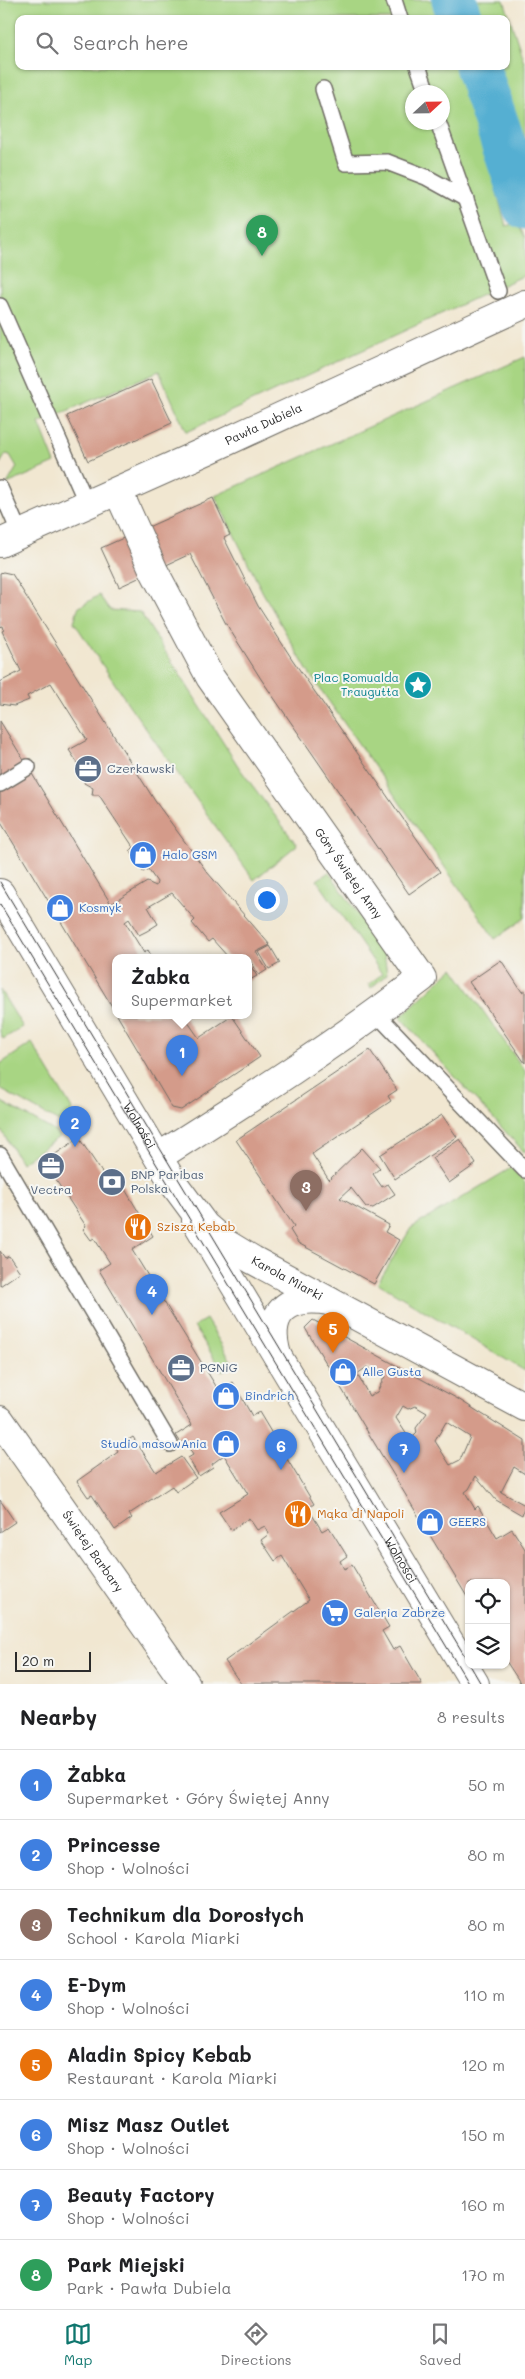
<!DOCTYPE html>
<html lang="en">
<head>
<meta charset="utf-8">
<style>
  :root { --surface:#fff; --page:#f2f2f2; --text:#202124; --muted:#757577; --line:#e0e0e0; --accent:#0f766e }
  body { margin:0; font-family:Mali,sans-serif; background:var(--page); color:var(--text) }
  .controls { position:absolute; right:15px; bottom:15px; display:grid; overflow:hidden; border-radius:10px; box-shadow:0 1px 4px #0004 }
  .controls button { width:45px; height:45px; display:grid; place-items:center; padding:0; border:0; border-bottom:1px solid var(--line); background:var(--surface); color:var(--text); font:25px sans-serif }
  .compass { position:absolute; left:405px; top:85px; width:45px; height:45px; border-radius:50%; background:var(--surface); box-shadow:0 1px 4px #0004; rotate:68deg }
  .scale { position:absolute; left:15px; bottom:12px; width:76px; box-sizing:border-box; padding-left:5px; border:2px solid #2b2b2b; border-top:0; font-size:14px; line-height:18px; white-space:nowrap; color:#2b2b2b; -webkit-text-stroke:4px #f6f6f2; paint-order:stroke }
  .you { position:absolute; left:266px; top:899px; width:18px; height:18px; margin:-12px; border:4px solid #fff; border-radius:50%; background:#1a73e8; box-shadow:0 0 0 8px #1a73e833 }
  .badge { display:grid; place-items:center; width:32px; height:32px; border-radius:50%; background:var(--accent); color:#fff; font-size:16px; font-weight:700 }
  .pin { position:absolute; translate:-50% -41px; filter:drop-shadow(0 1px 2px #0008) }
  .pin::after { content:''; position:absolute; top:26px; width:18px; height:15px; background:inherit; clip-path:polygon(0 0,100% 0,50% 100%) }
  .popup { position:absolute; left:112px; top:954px; width:140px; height:65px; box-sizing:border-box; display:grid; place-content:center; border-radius:10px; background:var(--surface); filter:drop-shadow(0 1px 4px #0005); font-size:16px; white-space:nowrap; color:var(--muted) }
  .popup b { font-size:19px; color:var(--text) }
  .popup::after { content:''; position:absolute; left:50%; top:100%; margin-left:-10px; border:10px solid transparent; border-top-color:var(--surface) }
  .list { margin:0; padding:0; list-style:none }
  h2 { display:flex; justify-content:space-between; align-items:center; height:65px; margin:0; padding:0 20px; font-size:21px }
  h2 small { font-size:16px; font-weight:400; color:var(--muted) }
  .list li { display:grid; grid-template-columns:32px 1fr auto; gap:15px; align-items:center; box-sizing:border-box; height:70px; padding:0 20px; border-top:1px solid var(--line) }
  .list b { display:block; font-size:19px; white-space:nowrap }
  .list p { margin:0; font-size:16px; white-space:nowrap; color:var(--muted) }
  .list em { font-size:16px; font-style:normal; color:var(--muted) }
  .icon { flex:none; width:28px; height:28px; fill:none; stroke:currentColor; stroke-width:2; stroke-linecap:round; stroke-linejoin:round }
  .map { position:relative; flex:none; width:525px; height:1684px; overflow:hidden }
  .search { position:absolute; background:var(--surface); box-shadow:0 1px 4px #0004; left:15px; right:15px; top:15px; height:55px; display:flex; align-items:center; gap:12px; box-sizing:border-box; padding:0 18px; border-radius:10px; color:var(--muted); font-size:19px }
  .sheet { height:625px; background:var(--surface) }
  nav { display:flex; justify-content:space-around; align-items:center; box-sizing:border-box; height:70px; border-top:1px solid var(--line); background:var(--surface); font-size:14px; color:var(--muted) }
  nav a { display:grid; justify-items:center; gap:2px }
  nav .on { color:var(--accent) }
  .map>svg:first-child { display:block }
</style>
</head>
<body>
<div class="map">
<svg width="525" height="1684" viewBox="0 0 525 1684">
  <rect width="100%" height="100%" fill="#f6f6f2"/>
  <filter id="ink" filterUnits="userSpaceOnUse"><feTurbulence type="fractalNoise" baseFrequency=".02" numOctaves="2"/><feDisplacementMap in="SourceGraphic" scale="10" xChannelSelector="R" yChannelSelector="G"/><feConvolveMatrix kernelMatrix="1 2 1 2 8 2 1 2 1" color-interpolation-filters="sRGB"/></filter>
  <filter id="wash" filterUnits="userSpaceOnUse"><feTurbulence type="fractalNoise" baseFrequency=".0096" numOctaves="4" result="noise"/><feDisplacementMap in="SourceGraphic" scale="20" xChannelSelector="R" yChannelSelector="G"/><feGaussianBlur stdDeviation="1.12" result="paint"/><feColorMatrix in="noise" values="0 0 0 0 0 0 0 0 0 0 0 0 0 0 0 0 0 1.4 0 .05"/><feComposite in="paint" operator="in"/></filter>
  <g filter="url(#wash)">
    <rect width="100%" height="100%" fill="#f1e7d1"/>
    <g fill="#a8d583" stroke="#6a8057" fill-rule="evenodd">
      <path d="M0,0H440L447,19H19V66H463L506,226L517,223L525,237V275L186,432L159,371L39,423L55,463L7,484L17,467L10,455L6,454L0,464ZM412,92H442V122H412Z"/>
      <path d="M466,0H504L525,65V182L487,66H506V19H472Z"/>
      <path d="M525,357V918L495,939L307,670L262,591L215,496Z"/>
      <path d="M99,595L110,610L140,612L240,769L297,845L254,880L129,705L74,622L78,608Z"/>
      <path d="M329,872L384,952L387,974L371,988L369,984L382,974L317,880Z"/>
      <path d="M453,968L525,1071V1153L400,1017Z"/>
      <path d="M0,990L23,1027L3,1039L0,1032Z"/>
      <path d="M32,1043L72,1109V1115L67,1120L59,1122L0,1089V1064Z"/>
      <path d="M0,1101L56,1132L59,1137L21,1163L0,1128Z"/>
      <path d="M511,1168L525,1183V1371L378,1283L411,1228Z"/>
      <path d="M206,1319L233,1364L222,1371L194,1326Z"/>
    </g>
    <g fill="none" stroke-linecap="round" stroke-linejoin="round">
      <g stroke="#54afd2" stroke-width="45">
        <path d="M454,0L460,19"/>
        <path d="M477,66L525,207"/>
      </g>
    </g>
    <g id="blocks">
      <g fill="#d49b8a" fill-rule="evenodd">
        <path d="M151,379L172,423L88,461L67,416Z"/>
        <path d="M213,498L230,535L224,538L258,606L292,659L440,872L409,894L261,679L225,622L190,554L119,587L101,548Z"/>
        <path d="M3,572L12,574L155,801L207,872L270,945L256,952L267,970L259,975L248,957H228L212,939L208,942L192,923L195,920L172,893L148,907L158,924L147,931L139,935L129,919L125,922L144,953L148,950L152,957H116V1013L0,821V721L111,904L147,882L156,886L157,882L148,869L143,872L130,850L134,848L99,795H92L93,788L84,783L87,777L69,750L87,740L51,683L27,696L29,700L14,706L0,704V682L21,671L2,631L4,630L3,626L0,627V573Z"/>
        <path d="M270,946L280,963L269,969L259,952Z"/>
        <path d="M501,960L522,992L525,990V1063L469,982Z"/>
        <path d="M248,962L257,976L248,981Z"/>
        <path d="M117,1015H183L199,1038L232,1016L260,1057L181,1110L172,1108Z"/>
        <path d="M370,1050L397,1090L388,1096L391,1101L312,1154L329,1180L362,1148L380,1168L373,1174L382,1187L388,1184L395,1194L373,1208L366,1207L351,1188L340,1198L389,1225L385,1232L399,1240L374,1284L298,1243L290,1230L294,1226L236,1140Z"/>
        <path d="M442,1115L457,1137L395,1179L380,1155Z"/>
        <path d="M79,1138L105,1177L114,1171L153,1236L132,1250L219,1391L233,1382L252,1416L259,1412L314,1504L308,1508L322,1531L329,1527L347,1556L340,1561L344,1569L352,1565L389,1627L382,1631L393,1650L400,1646L422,1684H241L225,1661L309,1600L282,1556L275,1561L261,1540L269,1534L265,1526L257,1530L249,1518L231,1530L219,1512L248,1494L224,1455L212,1464L213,1467L199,1476L188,1458L193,1455L185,1441L181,1443L176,1435L192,1425L99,1270L110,1263L94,1238L91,1240L83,1229L86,1226L44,1162Z"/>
        <path d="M460,1139L476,1164L449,1183L432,1158Z"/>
        <path d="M0,1251L5,1258L9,1256L20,1272L0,1286Z"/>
        <path d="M313,1320L458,1399L525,1441V1474L514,1467L501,1492L525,1505L522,1515L496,1500L476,1476L469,1489L465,1492L475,1509L478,1506L497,1538L512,1529L525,1549V1684H521L506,1661V1583H469V1600L305,1328ZM367,1367L385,1376L377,1392L369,1396L357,1374ZM403,1406L408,1409L415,1406L427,1413L416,1428L417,1433L412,1438L407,1435L396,1418ZM446,1422L470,1437L460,1460L450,1465L435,1441Z"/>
        <path d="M133,1437L156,1472L181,1457L196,1478L176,1492L172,1486L129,1514L132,1518L115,1530L92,1495L88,1497L77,1481L118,1452L116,1448Z"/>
        <path d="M0,1500L15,1522L0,1532Z"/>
      </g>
    </g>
  </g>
  <g filter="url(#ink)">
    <use href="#blocks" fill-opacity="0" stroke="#706d65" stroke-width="1"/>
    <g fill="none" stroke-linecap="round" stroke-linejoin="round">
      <g stroke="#706d65" stroke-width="18">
        <g id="service">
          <path d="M394,0L400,19"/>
          <path d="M418,66L427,92"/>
          <path d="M323,89L346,163L387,162L426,177L466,199"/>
          <path d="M438,122L498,291"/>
          <path d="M0,306L87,504"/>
          <path d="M0,488L20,534"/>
          <path d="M0,784L28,767"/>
          <path d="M376,1013L525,1170"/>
          <path d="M0,1155L170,1444"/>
        </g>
      </g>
      <g stroke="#706d65" stroke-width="30">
        <g id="minor">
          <path id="s1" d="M118,491L154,571L210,677L422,978C338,1043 248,1100 158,1157"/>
          <path id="s2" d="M196,1221L475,1684"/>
          <path d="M277,1355C265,1313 287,1294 329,1301"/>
          <path id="s3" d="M0,1420L186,1684"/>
        </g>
      </g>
      <g stroke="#706d65" stroke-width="30">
        <g id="tertiary">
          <path id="s4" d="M0,543L206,451L525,304"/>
        </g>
      </g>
      <g stroke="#706d65" stroke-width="30">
        <g id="secondary">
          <path id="s5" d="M0,893L174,1184L205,1226L225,1243L253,1260L525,1407"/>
        </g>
      </g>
      <use href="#service" stroke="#fff" stroke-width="15"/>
      <use href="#minor" stroke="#fff" stroke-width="28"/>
      <use href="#tertiary" stroke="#fff" stroke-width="28"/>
      <use href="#secondary" stroke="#fff" stroke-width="28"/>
      <g stroke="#2b2b2b" stroke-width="1">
        <path d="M0,882L469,1663"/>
        <path d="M0,904L469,1684"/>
        <path d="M470,1665L481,1684"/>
      </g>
    </g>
  </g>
  <defs>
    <g id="sight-disc" transform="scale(1.4375)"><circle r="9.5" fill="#0f9aa8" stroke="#f6f6f2"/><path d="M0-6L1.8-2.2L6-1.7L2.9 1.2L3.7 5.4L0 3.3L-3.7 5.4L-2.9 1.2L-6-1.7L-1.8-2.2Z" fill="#fff"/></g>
    <g id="office-disc" transform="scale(1.4375)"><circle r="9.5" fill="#5c6f8a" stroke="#f6f6f2"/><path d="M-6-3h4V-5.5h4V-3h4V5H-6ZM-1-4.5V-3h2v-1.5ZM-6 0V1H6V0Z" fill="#fff"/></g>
    <g id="shop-disc" transform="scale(1.4375)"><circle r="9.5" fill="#3f7fe0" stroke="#f6f6f2"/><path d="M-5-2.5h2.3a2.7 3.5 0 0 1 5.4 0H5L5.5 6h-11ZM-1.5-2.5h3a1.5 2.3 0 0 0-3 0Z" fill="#fff"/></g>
    <g id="bank-disc" transform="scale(1.4375)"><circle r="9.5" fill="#5c6f8a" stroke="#f6f6f2"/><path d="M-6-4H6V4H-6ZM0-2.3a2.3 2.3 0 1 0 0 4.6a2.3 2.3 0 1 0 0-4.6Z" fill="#fff"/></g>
    <g id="restaurant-disc" transform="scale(1.4375)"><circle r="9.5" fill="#e8710a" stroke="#f6f6f2"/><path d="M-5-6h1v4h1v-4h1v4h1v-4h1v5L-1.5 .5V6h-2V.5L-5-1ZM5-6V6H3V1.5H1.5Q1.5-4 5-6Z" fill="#fff"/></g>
    <g id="supermarket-disc" transform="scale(1.4375)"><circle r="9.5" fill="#3f7fe0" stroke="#f6f6f2"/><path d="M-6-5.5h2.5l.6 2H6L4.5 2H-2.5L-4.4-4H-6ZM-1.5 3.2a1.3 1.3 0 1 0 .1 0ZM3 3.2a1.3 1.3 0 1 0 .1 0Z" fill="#fff"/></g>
  </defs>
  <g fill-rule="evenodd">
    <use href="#sight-disc" x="418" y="685"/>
    <use href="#office-disc" x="88" y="769"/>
    <use href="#shop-disc" x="143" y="855"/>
    <use href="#shop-disc" x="60" y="908"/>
    <use href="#office-disc" x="51" y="1166"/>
    <use href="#bank-disc" x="112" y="1182"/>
    <use href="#restaurant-disc" x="138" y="1227"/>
    <use href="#office-disc" x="181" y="1368"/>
    <use href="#shop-disc" x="343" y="1372"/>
    <use href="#shop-disc" x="226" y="1396"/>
    <use href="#shop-disc" x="226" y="1444"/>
    <use href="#restaurant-disc" x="298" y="1514"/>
    <use href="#shop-disc" x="430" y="1522"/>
    <use href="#supermarket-disc" x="335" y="1613"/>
  </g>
  <g text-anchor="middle" stroke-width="4" stroke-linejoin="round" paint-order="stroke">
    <g font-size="12" fill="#2b2b2b" stroke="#f6f6f2">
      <text dy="4" stroke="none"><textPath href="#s4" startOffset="289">Pawła Dubiela</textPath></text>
      <text dy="4" stroke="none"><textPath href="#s1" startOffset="448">Góry Świętej Anny</textPath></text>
      <text dy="4" stroke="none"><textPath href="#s5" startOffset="271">Wolności</textPath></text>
      <text dy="4" stroke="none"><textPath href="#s5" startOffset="489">Karola Miarki</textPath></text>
      <text dy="4" stroke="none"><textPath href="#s3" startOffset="161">Świętej Barbary</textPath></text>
      <text dy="4" stroke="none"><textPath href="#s2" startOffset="396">Wolności</textPath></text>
    </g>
    <g font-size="12" fill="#0d838f" stroke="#f6f6f2" text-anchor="end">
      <text x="399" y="682">Plac Romualda<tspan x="399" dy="14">Traugutta</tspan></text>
    </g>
    <g font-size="12" fill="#4e5e75" stroke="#f6f6f2" text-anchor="start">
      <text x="107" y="773">Czerkawski</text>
      <text x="131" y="1179">BNP Paribas<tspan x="131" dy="14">Polska</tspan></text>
      <text x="51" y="1194" text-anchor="middle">Vectra</text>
      <text x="200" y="1372">PGNiG</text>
    </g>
    <g font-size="12" fill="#366cbe" stroke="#f6f6f2" text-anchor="start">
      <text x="162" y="859">Halo GSM</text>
      <text x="79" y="912">Kosmyk</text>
      <text x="362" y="1376">Alle Gusta</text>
      <text x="245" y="1400">Bindrich</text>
      <text x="207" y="1448" text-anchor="end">Studio masowAnia</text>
      <text x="449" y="1526">GEERS</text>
      <text x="354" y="1617">Galeria Zabrze</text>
    </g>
    <g font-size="12" fill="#c56008" stroke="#f6f6f2" text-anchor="start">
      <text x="157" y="1231">Szisza Kebab</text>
      <text x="317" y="1518">Mąka di Napoli</text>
    </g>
  </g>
</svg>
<div class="controls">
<button><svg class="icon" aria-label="locate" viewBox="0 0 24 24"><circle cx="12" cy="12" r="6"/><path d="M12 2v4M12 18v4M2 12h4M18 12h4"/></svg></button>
<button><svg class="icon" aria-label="layers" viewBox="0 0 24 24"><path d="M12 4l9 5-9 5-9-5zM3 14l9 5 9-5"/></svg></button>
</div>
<svg class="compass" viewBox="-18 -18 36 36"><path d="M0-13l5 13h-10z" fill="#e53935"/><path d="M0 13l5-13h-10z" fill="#757577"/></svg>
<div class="scale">20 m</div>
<div class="you"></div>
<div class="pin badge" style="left:182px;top:1076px;background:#3f7fe0">1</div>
<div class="popup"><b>Żabka</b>Supermarket</div>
<div class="pin badge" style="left:75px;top:1147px;background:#3f7fe0">2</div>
<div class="pin badge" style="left:306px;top:1211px;background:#8d6e63">3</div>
<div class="pin badge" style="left:152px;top:1315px;background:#3f7fe0">4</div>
<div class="pin badge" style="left:333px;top:1353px;background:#e8710a">5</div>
<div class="pin badge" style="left:281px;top:1470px;background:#3f7fe0">6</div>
<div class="pin badge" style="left:404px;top:1473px;background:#3f7fe0">7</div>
<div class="pin badge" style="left:262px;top:256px;background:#2e9e5b">8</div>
<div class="search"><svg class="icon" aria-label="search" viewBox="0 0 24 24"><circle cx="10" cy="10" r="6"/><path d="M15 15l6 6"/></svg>Search here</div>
</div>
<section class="sheet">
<h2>Nearby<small>8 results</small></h2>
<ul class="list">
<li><span class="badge" style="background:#3f7fe0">1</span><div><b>Żabka</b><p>Supermarket · Góry Świętej Anny</p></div><em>50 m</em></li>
<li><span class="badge" style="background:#3f7fe0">2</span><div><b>Princesse</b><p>Shop · Wolności</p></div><em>80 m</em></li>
<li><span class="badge" style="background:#8d6e63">3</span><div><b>Technikum dla Dorosłych</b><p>School · Karola Miarki</p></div><em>80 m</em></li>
<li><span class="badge" style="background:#3f7fe0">4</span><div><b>E-Dym</b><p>Shop · Wolności</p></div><em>110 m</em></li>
<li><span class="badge" style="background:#e8710a">5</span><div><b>Aladin Spicy Kebab</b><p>Restaurant · Karola Miarki</p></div><em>120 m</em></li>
<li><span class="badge" style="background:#3f7fe0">6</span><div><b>Misz Masz Outlet</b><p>Shop · Wolności</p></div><em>150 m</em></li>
<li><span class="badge" style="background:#3f7fe0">7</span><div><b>Beauty Factory</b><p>Shop · Wolności</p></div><em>160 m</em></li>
<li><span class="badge" style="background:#2e9e5b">8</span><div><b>Park Miejski</b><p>Park · Pawła Dubiela</p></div><em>170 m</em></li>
</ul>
</section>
<nav>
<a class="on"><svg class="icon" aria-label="map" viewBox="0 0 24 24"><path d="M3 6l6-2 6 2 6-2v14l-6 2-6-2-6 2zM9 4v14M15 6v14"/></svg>Map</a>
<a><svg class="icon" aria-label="directions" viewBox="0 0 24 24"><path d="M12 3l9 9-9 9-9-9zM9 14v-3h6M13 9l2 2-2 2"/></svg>Directions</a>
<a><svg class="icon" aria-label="saved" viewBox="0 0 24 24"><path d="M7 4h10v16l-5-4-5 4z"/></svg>Saved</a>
</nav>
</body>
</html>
